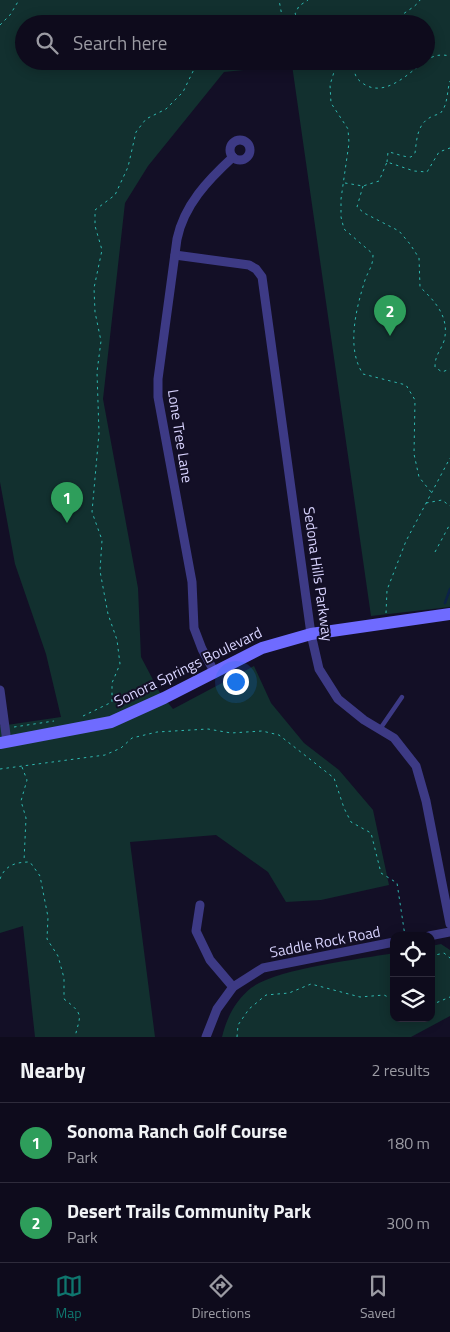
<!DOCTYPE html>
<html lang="en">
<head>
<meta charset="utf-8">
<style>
  :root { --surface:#0e0b1c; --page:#171425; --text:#f1f3f6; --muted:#9b9ba3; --line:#2e2b3b; --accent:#0f766e }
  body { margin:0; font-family:"Titillium Web",sans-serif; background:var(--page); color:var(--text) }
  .controls { position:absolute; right:15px; bottom:15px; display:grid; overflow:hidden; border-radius:10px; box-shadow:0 2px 12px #0003 }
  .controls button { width:45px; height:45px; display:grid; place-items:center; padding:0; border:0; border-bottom:1px solid var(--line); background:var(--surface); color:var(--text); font:25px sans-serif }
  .you { position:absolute; left:235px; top:681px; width:18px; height:18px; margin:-12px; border:4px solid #fff; border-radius:50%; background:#1a73e8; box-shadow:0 0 0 8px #1a73e833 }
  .badge { display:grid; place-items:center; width:32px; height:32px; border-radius:50%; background:var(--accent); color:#fff; font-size:16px; font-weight:700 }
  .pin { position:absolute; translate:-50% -41px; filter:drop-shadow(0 1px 2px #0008) }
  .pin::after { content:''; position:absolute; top:26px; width:18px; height:15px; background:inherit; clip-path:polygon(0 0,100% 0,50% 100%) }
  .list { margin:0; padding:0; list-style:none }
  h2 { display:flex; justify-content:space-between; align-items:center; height:65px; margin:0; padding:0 20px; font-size:21px }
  h2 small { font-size:16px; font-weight:400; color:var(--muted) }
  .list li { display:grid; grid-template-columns:32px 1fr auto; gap:15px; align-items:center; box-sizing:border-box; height:80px; padding:0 20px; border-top:1px solid var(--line) }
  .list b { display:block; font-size:19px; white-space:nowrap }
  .list p { margin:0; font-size:16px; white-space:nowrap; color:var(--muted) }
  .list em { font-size:16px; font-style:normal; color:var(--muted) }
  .icon { flex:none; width:28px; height:28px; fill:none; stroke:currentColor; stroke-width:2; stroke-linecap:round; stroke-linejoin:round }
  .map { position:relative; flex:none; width:450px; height:1037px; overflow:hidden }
  .search { position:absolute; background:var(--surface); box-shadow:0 2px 12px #0003; left:15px; right:15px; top:15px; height:55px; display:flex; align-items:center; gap:12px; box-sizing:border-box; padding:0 18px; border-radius:28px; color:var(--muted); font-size:19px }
  .sheet { height:225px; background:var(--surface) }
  nav { display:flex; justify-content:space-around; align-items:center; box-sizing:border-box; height:70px; border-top:1px solid var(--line); background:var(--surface); font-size:14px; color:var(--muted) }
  nav a { display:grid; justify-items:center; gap:2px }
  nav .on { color:var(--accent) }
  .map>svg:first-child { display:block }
</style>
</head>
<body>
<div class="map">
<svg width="450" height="1037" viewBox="0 0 450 1037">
  <rect width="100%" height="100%" fill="#130f26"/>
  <g fill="#12302f" fill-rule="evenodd">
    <path d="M0,0H450V607L371,616L292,65L224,72L148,166L125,203L103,399L138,588L141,657L160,693L173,709L254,666L271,703L304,743L339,770L373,810L389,885L321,900L286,902L268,872L216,835L130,842L155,1037H35L23,926L0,933V726L61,717L46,654L15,564L0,482ZM24,24H426V61H24Z"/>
    <path d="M441,944L450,950V1016L411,1037H222C227,1017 235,1001 251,988C275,969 361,959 394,953V1018H431V946Z"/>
  </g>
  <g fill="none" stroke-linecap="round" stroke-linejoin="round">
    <path stroke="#0c2248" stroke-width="2.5" d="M445,603L450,589"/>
    <g stroke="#2fb8b0" stroke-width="1" stroke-dasharray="2.5 4" stroke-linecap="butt">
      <path d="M278,24L282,16L279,0"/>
      <path d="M305,24L295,14L299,6L308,0"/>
      <path d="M334,24L364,18L372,24"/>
      <path d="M398,24L399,18C405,11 415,8 420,0"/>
      <path d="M0,25L10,15L19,0"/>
      <path d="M330,61L334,72L330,85L331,103L348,129L349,143L341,199V217L344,229L373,254C373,267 369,269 365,280C356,309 346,348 363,374L406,385L415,400L414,454L419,477L431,492"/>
      <path d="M356,61C354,69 353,76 361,82C383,100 408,74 425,61"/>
      <path d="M426,61C433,55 441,54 450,56"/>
      <path d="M387,162L388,152C396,153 402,157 411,157L415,153C417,138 417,123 433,116C437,114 440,115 442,111C448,103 447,90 450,81"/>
      <path d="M345,183L363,186L379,181L387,162L414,171L427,172L439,152L450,148"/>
      <path d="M363,186L357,207L364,213L399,231L410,244L419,258L420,287C436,302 450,318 444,341C440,352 435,355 435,367L442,372L450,369"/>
      <path d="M426,503L442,500L450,506"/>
      <path d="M435,552L450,524"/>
      <path d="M386,613L387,590L406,541L450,458"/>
      <path d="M83,716L112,702V683L120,664L117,640L108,614L100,571L102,540L92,512L99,433L97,372L101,341L95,312L94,288L102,250L95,226V210L115,195L128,167L136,132L146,119L166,109L183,92L198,61"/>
      <path d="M14,727L54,721"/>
      <path d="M22,767L27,780L21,801L26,818L24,861"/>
      <path d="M0,769L105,755L121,748L132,738L157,732L208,729L231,733L262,731L279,735L334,778L344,808L351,822L371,833L381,873L397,883L405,936"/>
      <path d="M0,879C5,865 16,862 30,862L40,876L48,917L47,939L58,956L64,978V999C85,1015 80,1015 75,1037"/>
      <path d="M431,956L444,953L450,958"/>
      <path d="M431,1005L450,997"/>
      <path d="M237,1037L238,1025L249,1009L266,995L289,993L311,984L360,997L384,995L394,1000"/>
    </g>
    <path stroke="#3d3a85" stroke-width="4.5" d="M380,729L402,697"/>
    <g stroke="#3d3a85" stroke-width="9">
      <circle cx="240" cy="150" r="10"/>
      <path d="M175,255L249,265L256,269L262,277L311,634L319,669L338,699L364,720L394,738L416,766L426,801L450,924"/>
      <path d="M215,673L202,649L194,628L192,582L158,397V379L177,239C184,205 208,180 233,157"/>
      <path d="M0,690L7,742"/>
      <path d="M200,905L196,931L210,960L233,987"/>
      <path d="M429,936L450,932"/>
      <path d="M206,1037L217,1009L233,987L263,968L394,942"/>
    </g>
    <path stroke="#6f6bff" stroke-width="12" d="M0,743L111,722L164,698L262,648L311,634L450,614"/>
  </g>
  <g text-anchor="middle" stroke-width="4" stroke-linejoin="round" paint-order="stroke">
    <g font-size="15" fill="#d9d4ff" stroke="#130f26">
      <text transform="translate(180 436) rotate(81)" y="5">Lone Tree Lane</text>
      <text transform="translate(318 574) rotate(82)" y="5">Sedona Hills Parkway</text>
      <text transform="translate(188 667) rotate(-26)" y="5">Sonora Springs Boulevard</text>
      <text transform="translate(325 942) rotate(-11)" y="5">Saddle Rock Road</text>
    </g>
  </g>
</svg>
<div class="controls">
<button><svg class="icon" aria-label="locate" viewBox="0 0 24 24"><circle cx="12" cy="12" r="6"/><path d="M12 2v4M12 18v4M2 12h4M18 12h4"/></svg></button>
<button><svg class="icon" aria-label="layers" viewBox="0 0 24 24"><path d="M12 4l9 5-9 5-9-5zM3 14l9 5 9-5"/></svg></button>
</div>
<div class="you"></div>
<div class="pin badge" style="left:67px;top:523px;background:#2e9e5b">1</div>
<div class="pin badge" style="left:390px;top:336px;background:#2e9e5b">2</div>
<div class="search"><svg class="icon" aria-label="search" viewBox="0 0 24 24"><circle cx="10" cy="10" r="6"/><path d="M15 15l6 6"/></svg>Search here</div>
</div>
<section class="sheet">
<h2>Nearby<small>2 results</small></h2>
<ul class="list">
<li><span class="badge" style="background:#2e9e5b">1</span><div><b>Sonoma Ranch Golf Course</b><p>Park</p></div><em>180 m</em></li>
<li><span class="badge" style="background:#2e9e5b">2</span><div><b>Desert Trails Community Park</b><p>Park</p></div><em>300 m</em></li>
</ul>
</section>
<nav>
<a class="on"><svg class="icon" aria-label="map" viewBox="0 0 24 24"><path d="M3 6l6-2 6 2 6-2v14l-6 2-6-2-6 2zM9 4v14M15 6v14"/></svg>Map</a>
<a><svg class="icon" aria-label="directions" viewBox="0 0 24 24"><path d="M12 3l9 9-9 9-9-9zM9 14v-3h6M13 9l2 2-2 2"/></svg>Directions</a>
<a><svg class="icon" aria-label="saved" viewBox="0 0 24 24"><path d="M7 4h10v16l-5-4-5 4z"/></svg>Saved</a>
</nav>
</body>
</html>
